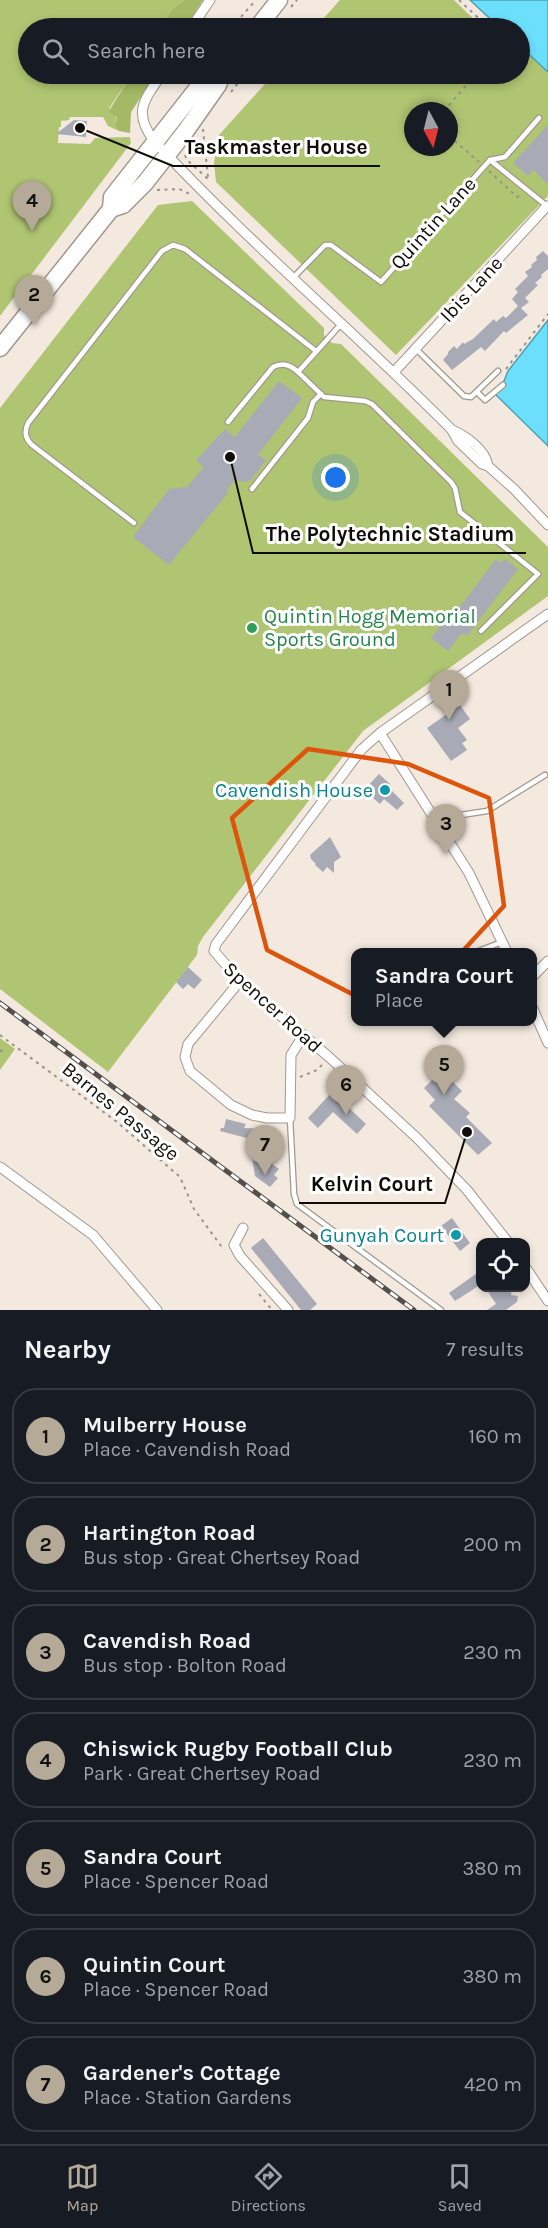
<!DOCTYPE html>
<html lang="en">
<head>
<meta charset="utf-8">
<style>
  :root { --surface:#171b24; --page:#20242c; --text:#f1f3f6; --muted:#9ea1a6; --line:#363941; --accent:#b5aa97 }
  body { margin:0; font-family:Karla,sans-serif; background:var(--page); color:var(--text) }
  .controls { position:absolute; right:18px; bottom:18px; display:grid; overflow:hidden; border-radius:12px; box-shadow:0 3px 9px #0003 }
  .controls button { width:54px; height:54px; display:grid; place-items:center; padding:0; border:0; border-bottom:2px solid var(--line); background:var(--surface); color:var(--text); font:30px sans-serif }
  .compass { position:absolute; left:404px; top:102px; width:54px; height:54px; border-radius:50%; background:var(--surface); box-shadow:0 3px 9px #0003; rotate:173deg }
  .you { position:absolute; left:336px; top:478px; width:21px; height:21px; margin:-15px; border:4px solid #fff; border-radius:50%; background:#1a73e8; box-shadow:0 0 0 9px #1a73e833 }
  .badge { display:grid; place-items:center; width:39px; height:39px; border-radius:50%; background:var(--accent); color:#111; font-size:20px; font-weight:700 }
  .pin { position:absolute; translate:-50% -50px; filter:drop-shadow(0 2px 3px #0008) }
  .pin::after { content:''; position:absolute; top:32px; width:21px; height:18px; background:inherit; clip-path:polygon(0 0,100% 0,50% 100%) }
  .popup { position:absolute; left:351px; top:948px; width:186px; height:78px; box-sizing:border-box; display:grid; place-content:center; border-radius:12px; background:var(--surface); filter:drop-shadow(0 2px 4px #0005); font-size:20px; white-space:nowrap; color:var(--muted) }
  .popup b { font-size:22px; color:var(--text) }
  .popup::after { content:''; position:absolute; left:50%; top:100%; margin-left:-12px; border:12px solid transparent; border-top-color:var(--surface) }
  .list { margin:0; padding:0; list-style:none }
  h2 { display:flex; justify-content:space-between; align-items:center; height:78px; margin:0; padding:0 24px; font-size:26px }
  h2 small { font-size:20px; font-weight:400; color:var(--muted) }
  .list li { display:grid; grid-template-columns:39px 1fr auto; gap:18px; align-items:center; box-sizing:border-box; height:96px; margin:0 12px 12px; padding:0 12px; border:2px solid var(--line); border-radius:24px }
  .list b { display:block; font-size:22px; white-space:nowrap }
  .list p { margin:0; font-size:20px; white-space:nowrap; color:var(--muted) }
  .list em { font-size:20px; font-style:normal; color:var(--muted) }
  .icon { flex:none; width:33px; height:33px; fill:none; stroke:currentColor; stroke-width:2; stroke-linecap:round; stroke-linejoin:round }
  .map { position:relative; flex:none; width:548px; height:1310px; overflow:hidden }
  .search { position:absolute; background:var(--surface); box-shadow:0 3px 9px #0003; left:18px; right:18px; top:18px; height:66px; display:flex; align-items:center; gap:15px; box-sizing:border-box; padding:0 21px; border-radius:33px; color:var(--muted); font-size:22px }
  .sheet { height:834px; background:var(--surface) }
  nav { display:flex; justify-content:space-around; align-items:center; box-sizing:border-box; height:84px; border-top:2px solid var(--line); background:var(--surface); font-size:16px; color:var(--muted) }
  nav a { display:grid; justify-items:center; gap:3px }
  nav .on { color:var(--accent) }
  .map>svg:first-child { display:block }
</style>
</head>
<body>
<div class="map">
<svg width="548" height="1310" viewBox="0 0 548 1310">
  <rect width="100%" height="100%" fill="#f3e9df"/>
  <g fill="#b0c572" fill-rule="evenodd">
    <path d="M0,0H184L172,9L160,28H28V74H132L108,110L113,112L117,121L114,125L119,131L108,126L103,117H70L69,120L61,121V127H59L58,143L90,144L95,138L130,137L131,143L0,316Z"/>
    <path d="M340,0H454L483,28H315Z"/>
    <path d="M520,46L548,72V196L396,355L216,182L214,163L219,135L274,74H520ZM413,111H449V147H413Z"/>
    <path d="M192,201L324,328V335L332,343L341,344L548,547V596L363,731L203,937L198,946L197,955L108,1072L0,989V408L158,205Z"/>
    <path d="M0,1038L15,1049L0,1070Z"/>
  </g>
  <g fill="#a4b966">
    <path d="M184,0H203L185,28H160L172,9Z"/>
    <path d="M132,74H156L131,112L130,133L119,131L114,125L117,121L116,117L107,109H110Z"/>
  </g>
  <g fill="#6cdffc" stroke="#50a0b3" stroke-width="1.5">
    <path d="M470,0H548V72L520,46V28H500Z"/>
    <path d="M548,320V446L493,392L504,381L508,371Z"/>
  </g>
  <g fill="#a8aab6">
    <path d="M74,120L87,121L86,137L56,134Z"/>
    <path d="M548,125V184L533,170L528,176L513,163Z"/>
    <path d="M543,251L548,256V269L541,275L542,277L535,283L538,285L525,298L529,302L521,308L528,315L506,333L504,331L485,351L481,347L452,370L443,360L448,354V352L454,346L457,349L463,342L464,344L473,339L494,319L496,322L503,316L506,318L518,306L512,299L518,292L515,289L528,276L525,272L532,267L531,265L537,260L536,257Z"/>
    <path d="M279,381L302,398L258,455L266,460L252,479L246,482L235,480L228,488L227,494L169,565L133,537L169,489L187,487L204,467L196,460L225,429L235,437Z"/>
    <path d="M496,559L501,563L505,559L518,569L467,636L462,633L448,651L431,638L457,605L460,607Z"/>
    <path d="M460,705L470,719L458,728L467,740L462,743L467,750L451,761L427,728Z"/>
    <path d="M379,774L390,784L388,787L404,803L397,810L384,799L380,804L364,790Z"/>
    <path d="M330,837L341,857L334,862V873L327,867L323,872L315,865L316,864L311,859L310,855Z"/>
    <path d="M188,967L202,980L194,989L188,984L183,989L176,982Z"/>
    <path d="M435,1077L447,1089L453,1082L462,1091L454,1099L470,1113L466,1117L492,1143L478,1155L429,1106L435,1100L424,1088Z"/>
    <path d="M332,1092L366,1124L357,1134L333,1112L318,1128L308,1118Z"/>
    <path d="M226,1119L246,1124L244,1128L273,1129L272,1147H270L268,1161L279,1169L274,1175L278,1178L270,1187L255,1176L252,1157L254,1140L220,1131L221,1128H224Z"/>
    <path d="M452,1218L470,1243L460,1251L441,1226Z"/>
    <path d="M263,1238L317,1304L310,1310H301L251,1248Z"/>
    <path d="M480,1271V1285L455,1301L449,1293Z"/>
    <path d="M485,1287H512L511,1295L518,1296L517,1302L506,1310H487L496,1304Z"/>
  </g>
  <g fill="none" stroke-linecap="round" stroke-linejoin="round">
    <g stroke="#a1988e" stroke-width="7">
      <g id="service">
        <path d="M539,118L505,157L490,160L547,206"/>
        <path d="M293,278L325,245H331L381,282L490,160"/>
        <path d="M342,323L298,372L324,397L365,401L372,404L451,482L455,488L460,512L538,574L481,631"/>
        <path d="M415,348L464,396L471,397L498,371"/>
        <path d="M477,392L485,400L503,385"/>
        <path d="M228,422L273,367C283,362 290,365 298,372"/>
        <path d="M252,489L308,418L313,402L321,394"/>
        <path d="M134,523L32,445C25,438 24,432 28,423L162,251L173,245L185,249L316,351"/>
        <path d="M441,826L461,815L487,811L545,775"/>
        <path d="M476,952L502,942"/>
        <path d="M290,1118L294,1194L297,1204L441,1310"/>
      </g>
    </g>
    <g stroke="#a1988e" stroke-width="11">
      <g id="minor">
        <path d="M191,28L210,0"/>
        <path d="M162,74C144,100 132,113 155,142C249,243 355,332 452,430L458,441L482,464L488,466L514,489L548,525"/>
        <path d="M394,372L547,206"/>
        <path d="M452,430C466,436 486,450 488,466"/>
        <path d="M380,733L469,873L507,952"/>
        <path d="M532,977L548,961"/>
        <path d="M240,981L188,1044L185,1057L190,1071L231,1105L252,1115L267,1118H290L291,1055L303,1036"/>
        <path d="M532,1007L548,1043"/>
        <path d="M0,1167L93,1235L157,1310"/>
        <path d="M243,1228L234,1245L240,1256L288,1310"/>
        <path d="M508,1242L467,1190L417,1138L329,1057L240,981L214,951L216,944L361,750L380,733L548,614"/>
        <path d="M526,1268L548,1301"/>
      </g>
    </g>
    <g stroke="#a1988e" stroke-width="19">
      <g id="trunk">
        <path d="M257,28L279,0"/>
        <path d="M111,209L112,197L207,76L221,74"/>
        <path d="M0,348L111,209L123,205L145,183L185,132L218,85L222,74"/>
      </g>
    </g>
    <g stroke="#99928b" stroke-width="2" stroke-dasharray="3 4.5" stroke-linecap="butt">
      <path d="M459,0L489,28"/>
      <path d="M291,7L297,0"/>
      <path d="M231,28L256,0"/>
      <path d="M231,92L245,74"/>
      <path d="M444,111L476,74"/>
      <path d="M203,129L208,177"/>
      <path d="M449,136L479,162"/>
      <path d="M185,155L188,161L208,179"/>
      <path d="M489,171L517,197L521,195"/>
      <path d="M157,190L179,189L192,195"/>
      <path d="M506,369L548,314"/>
      <path d="M0,1035L117,1122L180,1177L194,1209L224,1250"/>
      <path d="M0,1051L7,1050"/>
      <path d="M300,1077L317,1070L323,1064"/>
      <path d="M259,1294L272,1310"/>
    </g>
    <use href="#service" stroke="#fff" stroke-width="4.5"/>
    <use href="#minor" stroke="#fff" stroke-width="9"/>
    <use href="#trunk" stroke="#fff" stroke-width="16"/>
    <g stroke="#544f4a" stroke-width="5">
      <path id="rail" d="M0,1003L414,1310"/>
    </g>
    <use href="#rail" stroke="#fff" stroke-width="3" stroke-dasharray="9" stroke-linecap="butt"/>
  </g>
  <path fill="none" stroke="#dd550c" stroke-width="4.5" stroke-linejoin="round" d="M308,749L408,764L489,798L504,906L449,966L354,995L267,950L232,818Z"/>
  <circle fill="#2e9e5b" stroke="#fff" stroke-width="2" cx="252" cy="628" r="6"/>
  <g fill="#0f9aa8" stroke="#fff" stroke-width="2">
    <circle cx="385" cy="790" r="6"/>
    <circle cx="456" cy="1235" r="6"/>
  </g>
  <g text-anchor="middle" stroke-width="6" stroke-linejoin="round" paint-order="stroke">
    <g font-size="20" fill="#0f0c09" stroke="#fff">
      <text transform="translate(433 223) rotate(-48)" y="7">Quintin Lane</text>
      <text transform="translate(471 289) rotate(-47)" y="7">Ibis Lane</text>
      <text transform="translate(273 1007) rotate(42)" y="7">Spencer Road</text>
      <text transform="translate(121 1111) rotate(39)" y="7">Barnes Passage</text>
    </g>
    <g font-size="20" fill="#27864d" stroke="#fff" text-anchor="start">
      <text x="264" y="623">Quintin Hogg Memorial<tspan x="264" dy="23">Sports Ground</tspan></text>
    </g>
    <g font-size="20" fill="#0d838f" stroke="#fff" text-anchor="end">
      <text x="373" y="797">Cavendish House</text>
      <text x="444" y="1242">Gunyah Court</text>
    </g>
  </g>
  <path fill="none" stroke="#0f0c09" stroke-width="2" d="M80 128L173 166H380M230 457L253 553H526M467 1132L445 1203H299"/>
  <g fill="#0f0c09" stroke="#fff" stroke-width="2">
    <circle cx="80" cy="128" r="6"/>
    <circle cx="230" cy="457" r="6"/>
    <circle cx="467" cy="1132" r="6"/>
  </g>
  <g font-size="21" text-anchor="middle" font-weight="bold" fill="#0f0c09" stroke="#fff" stroke-width="6" stroke-linejoin="round" paint-order="stroke">
    <text x="276" y="154">Taskmaster House</text>
    <text x="390" y="541">The Polytechnic Stadium</text>
    <text x="372" y="1191">Kelvin Court</text>
  </g>
</svg>
<div class="controls">
<button><svg class="icon" aria-label="locate" viewBox="0 0 24 24"><circle cx="12" cy="12" r="6"/><path d="M12 2v4M12 18v4M2 12h4M18 12h4"/></svg></button>
</div>
<svg class="compass" viewBox="-18 -18 36 36"><path d="M0-13l5 13h-10z" fill="#e53935"/><path d="M0 13l5-13h-10z" fill="#9ea1a6"/></svg>
<div class="you"></div>
<div class="pin badge" style="left:449px;top:720px">1</div>
<div class="pin badge" style="left:34px;top:325px">2</div>
<div class="pin badge" style="left:446px;top:854px">3</div>
<div class="pin badge" style="left:32px;top:231px">4</div>
<div class="pin badge" style="left:444px;top:1095px">5</div>
<div class="popup"><b>Sandra Court</b>Place</div>
<div class="pin badge" style="left:346px;top:1115px">6</div>
<div class="pin badge" style="left:265px;top:1175px">7</div>
<div class="search"><svg class="icon" aria-label="search" viewBox="0 0 24 24"><circle cx="10" cy="10" r="6"/><path d="M15 15l6 6"/></svg>Search here</div>
</div>
<section class="sheet">
<h2>Nearby<small>7 results</small></h2>
<ul class="list">
<li><span class="badge">1</span><div><b>Mulberry House</b><p>Place · Cavendish Road</p></div><em>160 m</em></li>
<li><span class="badge">2</span><div><b>Hartington Road</b><p>Bus stop · Great Chertsey Road</p></div><em>200 m</em></li>
<li><span class="badge">3</span><div><b>Cavendish Road</b><p>Bus stop · Bolton Road</p></div><em>230 m</em></li>
<li><span class="badge">4</span><div><b>Chiswick Rugby Football Club</b><p>Park · Great Chertsey Road</p></div><em>230 m</em></li>
<li><span class="badge">5</span><div><b>Sandra Court</b><p>Place · Spencer Road</p></div><em>380 m</em></li>
<li><span class="badge">6</span><div><b>Quintin Court</b><p>Place · Spencer Road</p></div><em>380 m</em></li>
<li><span class="badge">7</span><div><b>Gardener's Cottage</b><p>Place · Station Gardens</p></div><em>420 m</em></li>
</ul>
</section>
<nav>
<a class="on"><svg class="icon" aria-label="map" viewBox="0 0 24 24"><path d="M3 6l6-2 6 2 6-2v14l-6 2-6-2-6 2zM9 4v14M15 6v14"/></svg>Map</a>
<a><svg class="icon" aria-label="directions" viewBox="0 0 24 24"><path d="M12 3l9 9-9 9-9-9zM9 14v-3h6M13 9l2 2-2 2"/></svg>Directions</a>
<a><svg class="icon" aria-label="saved" viewBox="0 0 24 24"><path d="M7 4h10v16l-5-4-5 4z"/></svg>Saved</a>
</nav>
</body>
</html>
